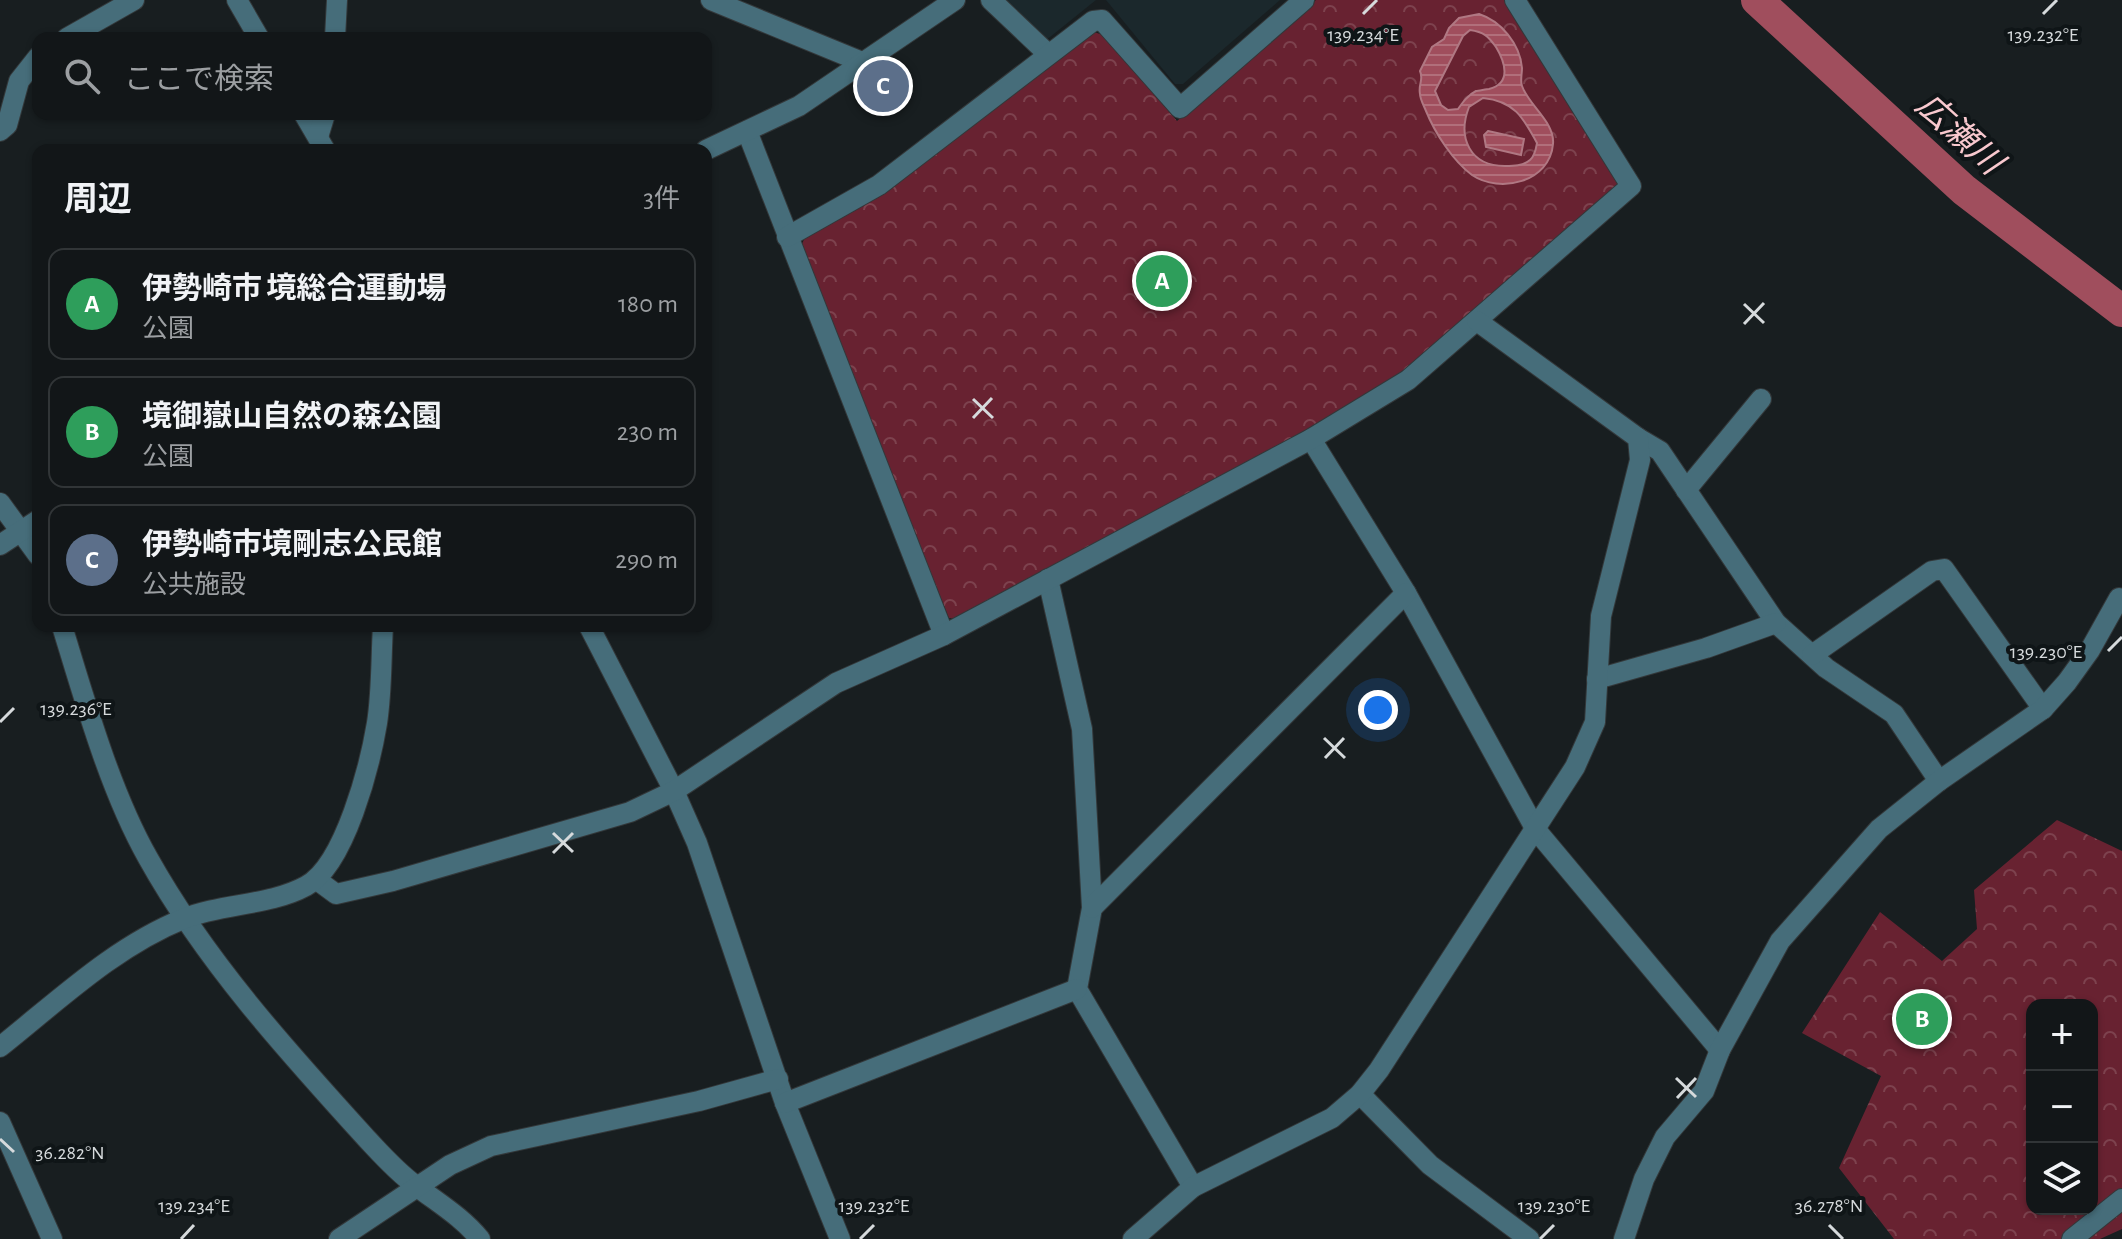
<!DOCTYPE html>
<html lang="ja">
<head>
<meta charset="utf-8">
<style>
  :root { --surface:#121618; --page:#1f2325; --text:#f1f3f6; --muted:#9c9fa2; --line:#313537; --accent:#f39aa7 }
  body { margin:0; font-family:"Alegreya Sans","Noto Sans JP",sans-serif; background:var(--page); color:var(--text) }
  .controls { position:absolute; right:24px; bottom:24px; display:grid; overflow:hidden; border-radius:16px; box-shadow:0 2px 6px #0004 }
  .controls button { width:72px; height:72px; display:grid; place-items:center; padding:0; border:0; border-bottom:2px solid var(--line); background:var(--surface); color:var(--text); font:40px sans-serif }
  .you { position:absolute; left:1378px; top:710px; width:28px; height:28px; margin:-20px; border:6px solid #fff; border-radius:50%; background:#1a73e8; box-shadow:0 0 0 12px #1a73e833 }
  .badge { display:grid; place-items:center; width:52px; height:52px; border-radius:50%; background:var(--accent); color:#fff; font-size:26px; font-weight:700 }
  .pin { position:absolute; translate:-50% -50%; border:4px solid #fff; box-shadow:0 2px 8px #0006 }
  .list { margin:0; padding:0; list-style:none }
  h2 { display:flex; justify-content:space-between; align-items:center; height:104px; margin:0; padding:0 32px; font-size:34px }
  h2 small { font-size:26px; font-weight:400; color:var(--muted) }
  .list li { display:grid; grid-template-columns:52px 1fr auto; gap:24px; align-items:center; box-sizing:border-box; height:112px; margin:0 16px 16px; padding:0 16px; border:2px solid var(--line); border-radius:16px }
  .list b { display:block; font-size:30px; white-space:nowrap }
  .list p { margin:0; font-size:26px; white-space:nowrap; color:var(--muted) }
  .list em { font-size:26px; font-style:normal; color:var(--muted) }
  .icon { flex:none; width:44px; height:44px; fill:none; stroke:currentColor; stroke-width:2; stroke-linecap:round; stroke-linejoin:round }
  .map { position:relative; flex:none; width:2122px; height:1239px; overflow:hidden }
  .search { position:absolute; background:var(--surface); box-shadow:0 2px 6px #0004; left:32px; top:32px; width:680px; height:88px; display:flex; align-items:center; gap:20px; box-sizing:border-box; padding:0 28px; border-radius:16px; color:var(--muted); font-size:30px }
  .panel { position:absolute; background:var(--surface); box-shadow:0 2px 6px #0004; left:32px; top:144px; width:680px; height:488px; border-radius:16px }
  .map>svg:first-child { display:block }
</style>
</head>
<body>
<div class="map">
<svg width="2122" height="1239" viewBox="0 0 2122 1239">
  <defs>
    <pattern id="park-crowns" width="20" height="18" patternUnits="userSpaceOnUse" patternTransform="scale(2)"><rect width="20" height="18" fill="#682231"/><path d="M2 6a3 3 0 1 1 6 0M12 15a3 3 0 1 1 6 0" fill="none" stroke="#7d424e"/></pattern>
    <pattern id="water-rules" width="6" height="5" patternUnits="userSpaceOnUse" patternTransform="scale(2)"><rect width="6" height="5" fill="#a04e5d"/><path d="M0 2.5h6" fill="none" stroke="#b16f7b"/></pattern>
  </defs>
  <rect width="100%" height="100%" fill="#181e20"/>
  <g fill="#1b282c">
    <path d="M1002,0H1096L1045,41Z"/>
    <path d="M1106,0H1280L1183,84H1175Z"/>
  </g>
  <g fill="url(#park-crowns)" fill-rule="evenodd">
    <path d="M1316,0H1504L1619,178L1617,186L1432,351L1376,392L958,619L949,618L800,249L805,237L878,197L1094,32L1103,35L1177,121Z"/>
    <path d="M2057,820L2122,851V1229L2100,1239H1894L1839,1168L1881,1076L1802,1033L1880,912L1942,961L1977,929L1974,890ZM2032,1005H2092V1209H2032Z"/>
  </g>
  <g fill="url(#water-rules)" stroke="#b07883" stroke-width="2" fill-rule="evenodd">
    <path d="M1479,14C1501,21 1520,44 1522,68C1522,74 1520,81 1522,86C1529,106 1555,122 1553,144C1550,182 1500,194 1472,175C1453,161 1435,133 1426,111C1424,106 1420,99 1420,94C1418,84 1424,80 1420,71L1432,47L1444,39L1449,28L1459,18ZM1470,30C1484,32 1488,36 1496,47C1505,62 1512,83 1489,89C1487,89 1478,91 1476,91C1468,95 1463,102 1458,109L1448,110L1441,105L1435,91L1463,36ZM1483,98C1514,101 1523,117 1537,143C1536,149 1535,156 1530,160C1523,166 1513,166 1505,166C1470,166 1457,138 1469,107Z"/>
    <path d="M1488,131L1524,139L1521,155L1486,147L1484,135Z"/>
  </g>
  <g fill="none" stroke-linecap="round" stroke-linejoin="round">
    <path stroke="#a04e5d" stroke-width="32" d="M1757,0L1964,190L2122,311"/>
    <g stroke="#33383a" stroke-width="22">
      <g id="minor">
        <path d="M237,0L259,38"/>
        <path d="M711,0L862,62"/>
        <path d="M991,0L1048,54"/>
        <path d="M67,38L134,0"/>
        <path d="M335,38L337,0"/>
        <path d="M304,114L325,150"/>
        <path d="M0,131L7,125L19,81L38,57"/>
        <path d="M747,131L944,635"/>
        <path d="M318,137L325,114"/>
        <path d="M706,150L799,106L955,0"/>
        <path d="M787,237L879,185L1093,21L1102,20L1180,108L1304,0"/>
        <path d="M1638,438L1660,451L1776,623L1826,668L1894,714L1939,781"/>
        <path d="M1311,439L1406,593L1536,830L1720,1050"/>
        <path d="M1686,490L1761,399"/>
        <path d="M0,503L38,555"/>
        <path d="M0,545L38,520"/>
        <path d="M1048,579L1082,729L1092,908L1077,989L1193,1187"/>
        <path d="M62,626C85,701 110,791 148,858C206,962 288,1052 367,1139C382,1155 397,1172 415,1185C438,1203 461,1216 480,1239"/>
        <path d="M589,626L674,791L697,843L785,1103L840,1239"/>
        <path d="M1812,655L1932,571L1944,569L2043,709"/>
        <path d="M1597,679L1706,648L1776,623"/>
        <path d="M317,880L336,894L393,881L630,812L674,791L836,683L944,635L1311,439L1408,380L1631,186L1515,0"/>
        <path d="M1092,908L1406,593"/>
        <path d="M0,1047C58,1001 114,947 183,919C222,903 269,906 306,886C345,865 370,765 377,723C382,691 381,658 383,626"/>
        <path d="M1360,1094L1430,1165L1529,1239"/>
        <path d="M785,1103L1077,989"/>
        <path d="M0,1122L52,1239"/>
        <path d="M339,1239L450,1165L491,1146L699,1101L778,1079"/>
        <path d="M1133,1239L1193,1187L1332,1118L1360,1094L1379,1070L1575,767L1595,722L1601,616L1640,460L1638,438L1477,321"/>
        <path d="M1624,1239L1644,1179L1665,1137L1704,1091L1720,1050L1780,941L1879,829L1939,781L2043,709L2067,682L2090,650L2119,598"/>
        <path d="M2072,1239L2122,1199"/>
      </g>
    </g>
    <use href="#minor" stroke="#466d7a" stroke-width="20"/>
  </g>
  <path fill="none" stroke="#d6dadc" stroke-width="3" d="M1363,14L1377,0M2043,14L2057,0M1744,304L1764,323M1744,324L1764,303M973,399L993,418M973,418L992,398M2108,651L2122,637M0,722L14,708M1324,738L1345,758M1325,758L1344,738M553,833L573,852M553,853L573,833M1676,1078L1696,1097M1677,1098L1696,1078M0,1139L14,1152M1829,1225L1843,1239M181,1239L194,1225M860,1239L874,1225M1540,1239L1554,1225"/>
  <g text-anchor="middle" stroke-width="8" stroke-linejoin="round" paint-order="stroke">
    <g font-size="34" font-style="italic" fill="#f9c9cf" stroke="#0f1517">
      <text transform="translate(1960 133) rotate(42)" y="12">広瀬川</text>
    </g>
  </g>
  <g font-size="20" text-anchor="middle" fill="#d6dadc" stroke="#0f1517" stroke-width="8" stroke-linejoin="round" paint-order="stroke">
    <text x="1363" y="41">139.234°E</text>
    <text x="2043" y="41">139.232°E</text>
    <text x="2046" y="658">139.230°E</text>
    <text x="76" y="715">139.236°E</text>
    <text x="70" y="1159">36.282°N</text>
    <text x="194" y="1212">139.234°E</text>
    <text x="874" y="1212">139.232°E</text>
    <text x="1554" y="1212">139.230°E</text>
    <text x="1829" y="1212">36.278°N</text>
  </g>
</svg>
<div class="controls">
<button>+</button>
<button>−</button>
<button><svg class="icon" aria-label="layers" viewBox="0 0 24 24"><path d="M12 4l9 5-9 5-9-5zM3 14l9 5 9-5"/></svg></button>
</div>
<div class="you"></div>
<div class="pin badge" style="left:1162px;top:281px;background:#2e9e5b">A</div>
<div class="pin badge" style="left:1922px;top:1019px;background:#2e9e5b">B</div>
<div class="pin badge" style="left:883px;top:86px;background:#5c6f8a">C</div>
<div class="search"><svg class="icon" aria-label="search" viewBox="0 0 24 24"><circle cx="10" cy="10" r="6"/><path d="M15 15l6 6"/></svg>ここで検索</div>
<section class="panel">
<h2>周辺<small>3件</small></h2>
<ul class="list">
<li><span class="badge" style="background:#2e9e5b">A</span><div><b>伊勢崎市 境総合運動場</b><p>公園</p></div><em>180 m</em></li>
<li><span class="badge" style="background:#2e9e5b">B</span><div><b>境御嶽山自然の森公園</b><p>公園</p></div><em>230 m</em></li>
<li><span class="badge" style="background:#5c6f8a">C</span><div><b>伊勢崎市境剛志公民館</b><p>公共施設</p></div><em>290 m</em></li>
</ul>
</section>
</div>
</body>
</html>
